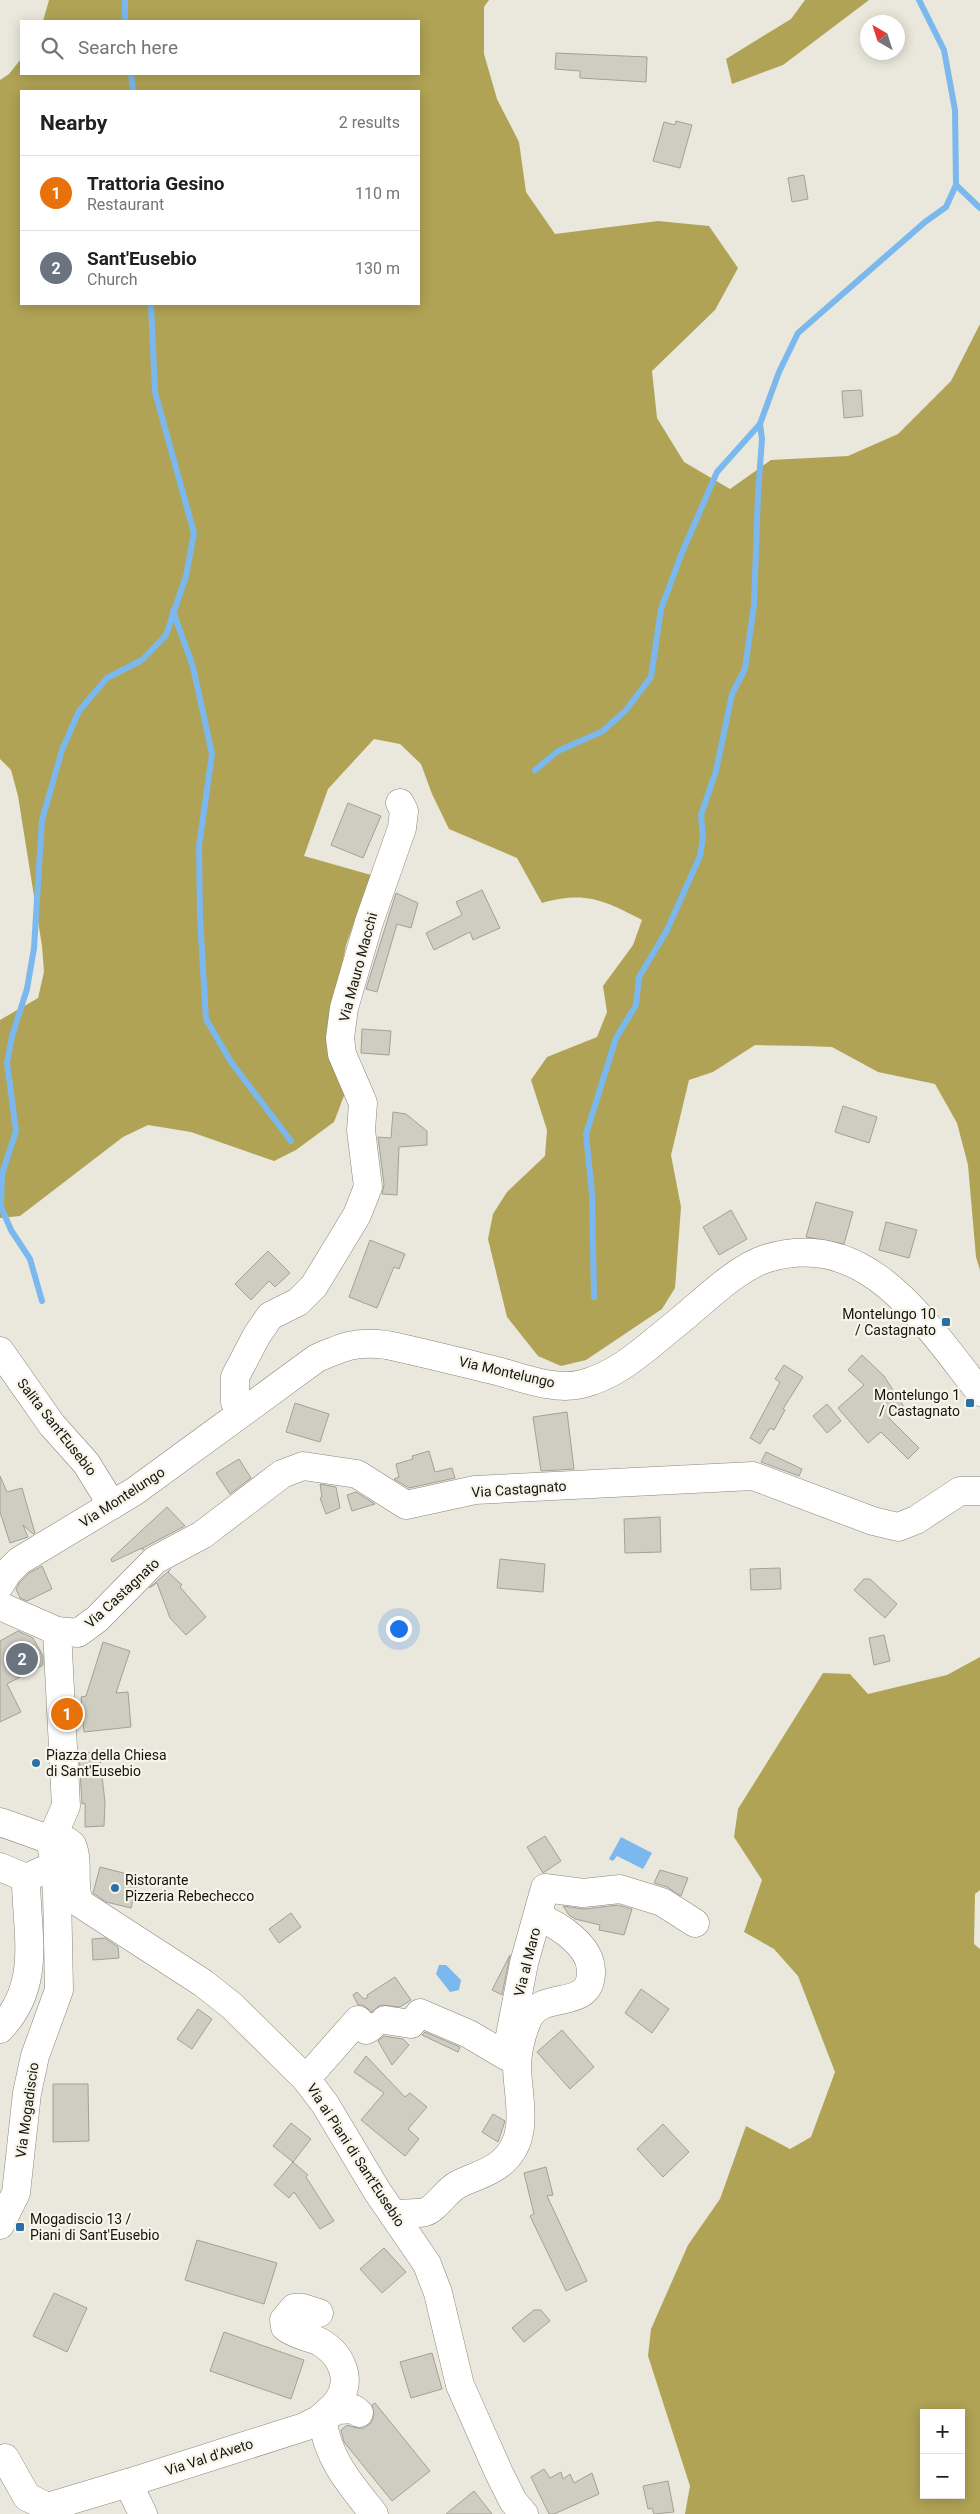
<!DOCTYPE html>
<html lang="en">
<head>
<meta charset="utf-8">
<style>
  :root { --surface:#fff; --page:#f2f2f2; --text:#202124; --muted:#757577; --line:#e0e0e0; --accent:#db2777 }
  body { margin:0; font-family:Roboto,sans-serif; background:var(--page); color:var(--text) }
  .controls { position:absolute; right:15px; bottom:15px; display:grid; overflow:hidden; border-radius:0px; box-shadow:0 2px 12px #0003 }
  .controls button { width:45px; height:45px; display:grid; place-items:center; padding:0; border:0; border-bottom:1px solid var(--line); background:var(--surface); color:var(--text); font:25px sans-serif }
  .compass { position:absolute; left:860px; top:15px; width:45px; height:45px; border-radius:50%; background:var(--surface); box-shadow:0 2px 12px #0003; rotate:321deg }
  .you { position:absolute; left:398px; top:1628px; width:18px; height:18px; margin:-12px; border:4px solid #fff; border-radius:50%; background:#1a73e8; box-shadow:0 0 0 8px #1a73e833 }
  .badge { display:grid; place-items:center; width:32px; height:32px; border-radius:50%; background:var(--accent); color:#fff; font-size:16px; font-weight:700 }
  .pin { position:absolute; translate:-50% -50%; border:2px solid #fff; box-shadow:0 1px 5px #0006 }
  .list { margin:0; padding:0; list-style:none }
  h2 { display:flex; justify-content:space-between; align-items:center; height:65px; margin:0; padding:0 20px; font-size:21px }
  h2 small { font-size:16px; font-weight:400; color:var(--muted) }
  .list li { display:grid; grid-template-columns:32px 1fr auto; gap:15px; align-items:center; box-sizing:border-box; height:75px; padding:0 20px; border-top:1px solid var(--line) }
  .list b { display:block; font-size:19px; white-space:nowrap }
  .list p { margin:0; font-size:16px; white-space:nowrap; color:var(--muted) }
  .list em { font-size:16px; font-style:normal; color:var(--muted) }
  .icon { flex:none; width:28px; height:28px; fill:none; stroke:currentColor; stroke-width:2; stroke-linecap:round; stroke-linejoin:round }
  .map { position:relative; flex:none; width:980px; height:2514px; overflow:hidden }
  .search { position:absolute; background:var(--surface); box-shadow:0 2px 12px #0003; left:20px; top:20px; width:400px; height:55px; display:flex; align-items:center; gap:12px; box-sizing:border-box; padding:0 18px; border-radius:0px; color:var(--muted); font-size:19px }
  .panel { position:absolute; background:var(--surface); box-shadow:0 2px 12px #0003; left:20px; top:90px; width:400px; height:215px; border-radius:0px }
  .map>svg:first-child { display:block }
</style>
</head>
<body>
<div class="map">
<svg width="980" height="2514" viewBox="0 0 980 2514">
  <rect width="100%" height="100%" fill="#eae8dc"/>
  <g fill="#b0a355" fill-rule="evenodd">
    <path d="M49,0H489L484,7V54L497,99L519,142L526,192L555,234L658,221L709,226L738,268L715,310L652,371L657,418L684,462L730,489L771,460L848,456L898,434L951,381L980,324V1270L976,1257L968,1165L957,1123L935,1084L878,1072L832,1047L806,1046L755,1045L713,1072L689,1080L671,1155L681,1207L675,1288L662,1309L586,1360L561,1366L538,1356L507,1317L488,1239L493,1214L507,1192L545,1156L547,1130L531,1080L547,1057L597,1037L607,1012L603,986L633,945L642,920C603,900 586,891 542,903L517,858L449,829L432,794L421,764L400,744L374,739L328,789L304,856L371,875L346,945L333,1012L345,1093L334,1122L296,1150L274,1161L191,1132L148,1125L123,1137L20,1216L0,1218V1020L38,998L44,972L42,946L18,796L11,770L0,759V80L9,74L21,59V74H419V21H43ZM21,91H419V304H21Z"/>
    <path d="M805,0H869L783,65L732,84L726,59L791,19Z"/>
    <path d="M980,1657V1890L975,1894L974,1944L980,1949V2514H685L690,2486L648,2356L651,2329L688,2245L720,2199L746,2126L790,2149L811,2137L835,2072L798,1976L774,1949L744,1932L762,1880L734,1837L738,1809L823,1673L850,1674L868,1694L947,1675ZM924,2413H961V2495H924Z"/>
  </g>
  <g fill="#7ab8ee">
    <path d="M621,1837L652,1853L643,1869L617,1856L613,1861L609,1859Z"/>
    <path d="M439,1965H446L461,1980L459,1990L450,1992L436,1974Z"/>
  </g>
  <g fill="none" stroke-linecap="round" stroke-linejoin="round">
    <g stroke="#7ab8ee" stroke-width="6">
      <path d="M125,21V0"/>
      <path d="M131,74L133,91"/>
      <path d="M956,185L980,208"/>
      <path d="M173,611L193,667L212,754L199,846L200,918L206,1019L231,1062L291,1141"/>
      <path d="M535,770L558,751L603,731L626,710L651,677L661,609L681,555L717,472L760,424L779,372L798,333L925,222L946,207L956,185L955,110L944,50L919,0"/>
      <path d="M594,1297L592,1194L586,1134L616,1038L636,1005L639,977L666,932L700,856L703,836L701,815L716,771L732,694L745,669L754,604L758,494L762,439L760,424"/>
      <path d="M42,1301L30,1259L11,1230L1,1207L2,1174L16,1131L7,1063L12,1036L27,989L34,948L42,820L62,750L79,711L107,678L142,660L166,635L186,576L194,533L155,392L151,304"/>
    </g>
  </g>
  <g fill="#cfcdc1" stroke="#a3a196">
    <path d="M556,53L647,57L646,82L580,78V71L555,69Z"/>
    <path d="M676,121L692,125L680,168L653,161L664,122L675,125Z"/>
    <path d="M804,175L808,199L792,202L788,178Z"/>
    <path d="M861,390L863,416L844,418L842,391Z"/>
    <path d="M348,803L381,816L363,858L331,845Z"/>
    <path d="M482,890L500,928L473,940L470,932L434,950L426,933L462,915L456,902Z"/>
    <path d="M396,893L418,903L411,928L397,924L377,992L366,989Z"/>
    <path d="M362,1029L391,1031L389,1055L361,1053Z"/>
    <path d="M843,1106L877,1117L869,1143L835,1132Z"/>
    <path d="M393,1112L406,1114L427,1131V1145L399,1147L397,1195L382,1194L384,1185L378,1137L391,1138Z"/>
    <path d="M816,1202L853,1212L844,1244L806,1237Z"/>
    <path d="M731,1210L747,1239L719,1255L703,1227Z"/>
    <path d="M886,1222L917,1230L909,1258L879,1250Z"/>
    <path d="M370,1240L405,1254L399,1269L394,1267L377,1308L349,1297Z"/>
    <path d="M268,1251L290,1273L275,1287L269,1281L251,1300L235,1284Z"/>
    <path d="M862,1355L884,1376L904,1407L889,1418L919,1448L908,1459L881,1432L868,1443L838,1408L864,1385L848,1370Z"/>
    <path d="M784,1365L803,1377L783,1409L785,1410L774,1430L770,1428L760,1444L750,1438L780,1382L775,1379Z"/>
    <path d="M295,1403L329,1414L320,1442L286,1432Z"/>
    <path d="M827,1404L841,1421L827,1433L813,1416Z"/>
    <path d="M567,1412L574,1469L541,1471L533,1417Z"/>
    <path d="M429,1451L435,1472L452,1468L455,1478L409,1488L394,1479L399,1477L396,1464L413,1459L412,1456Z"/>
    <path d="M766,1452L802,1469L799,1476L761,1462Z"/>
    <path d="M239,1459L251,1478L230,1494L216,1473Z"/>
    <path d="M0,1476L7,1492L22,1488L35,1533L33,1534L23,1525L28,1537L10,1543L0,1512Z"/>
    <path d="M320,1484L336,1487L340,1508L326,1514L320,1498L322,1497Z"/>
    <path d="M356,1492L375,1504L352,1511L347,1495Z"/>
    <path d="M167,1507L185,1526L143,1548V1550L142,1548L112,1562L111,1559Z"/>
    <path d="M660,1517L661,1552L625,1553L624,1519Z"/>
    <path d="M500,1559L545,1564L543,1592L497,1588Z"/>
    <path d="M42,1566L52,1589L27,1601L20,1598L16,1589L20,1582L29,1573Z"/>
    <path d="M780,1568L781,1589L751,1590L750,1569Z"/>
    <path d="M171,1569L168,1572L182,1585L180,1587L206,1617L186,1635L170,1618L157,1583L149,1588Z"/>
    <path d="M864,1579H870L897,1604L885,1618L854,1590Z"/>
    <path d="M18,1631L33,1638L43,1656V1665L7,1684L21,1712L0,1722V1641Z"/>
    <path d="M884,1635L890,1661L874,1665L869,1638Z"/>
    <path d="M103,1642L130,1651L116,1693L128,1692L131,1727L84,1732L81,1697L86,1696Z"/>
    <path d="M99,1751L105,1802L104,1826L85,1827V1803L82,1804L79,1754Z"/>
    <path d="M545,1836L561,1861L543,1873L527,1847Z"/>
    <path d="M100,1867L139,1877L131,1908L106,1902L93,1893Z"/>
    <path d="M660,1870L688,1878L681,1896L667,1887L654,1883Z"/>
    <path d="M618,1905L632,1909L624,1935L599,1930L600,1925L575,1919L569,1915L563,1906L584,1909Z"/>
    <path d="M291,1913L301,1927L279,1943L269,1929Z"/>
    <path d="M105,1938L118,1947L119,1958L93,1960L92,1939Z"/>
    <path d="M510,1955L502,1995L492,1990Z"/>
    <path d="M395,1977L411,2000L400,2007L380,2005L372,2012L363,2005H358L353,1995L357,1992L364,1999L368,1997L367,1995Z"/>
    <path d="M641,1989L669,2009L652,2033L625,2013Z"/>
    <path d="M198,2009L212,2019L192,2049L177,2039Z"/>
    <path d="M562,2030L594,2067L570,2089L537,2052Z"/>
    <path d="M425,2032L460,2047L458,2052L422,2035Z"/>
    <path d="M384,2036L403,2039L409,2045L392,2065L378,2041Z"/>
    <path d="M366,2056L405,2097L410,2093L427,2107L408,2129L419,2139L405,2156L361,2120L384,2093L354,2072Z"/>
    <path d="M53,2084H88L89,2141L53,2142Z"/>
    <path d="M493,2114L505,2121L498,2142L482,2132Z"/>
    <path d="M291,2123L311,2139L293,2162L273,2146Z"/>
    <path d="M663,2124L689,2152L663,2177L637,2149Z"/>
    <path d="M293,2162L308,2175L306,2177L334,2221L320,2229L294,2192L289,2198L274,2185Z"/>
    <path d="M546,2167L553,2195L547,2196L587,2281L566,2291L530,2216L534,2214L524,2173Z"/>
    <path d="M197,2240L277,2263L264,2304L185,2280Z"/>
    <path d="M384,2248L406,2272L382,2293L360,2269Z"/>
    <path d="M54,2293L87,2308L67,2352L33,2336Z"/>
    <path d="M534,2310H541L550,2321L524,2342L512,2328Z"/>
    <path d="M224,2332L304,2360L291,2399L210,2371Z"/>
    <path d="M432,2353L442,2389L411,2398L400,2362Z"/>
    <path d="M375,2403L430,2471L392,2501L344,2442L341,2430L347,2425L357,2428H364L371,2423L374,2415L372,2405Z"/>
    <path d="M544,2469L550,2478L561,2472L563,2479L570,2474L574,2483L592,2473L599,2494L554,2514H549L531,2477Z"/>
    <path d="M668,2481L674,2512L654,2514L652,2508L648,2509L643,2486Z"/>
    <path d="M474,2491L492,2514H446Z"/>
  </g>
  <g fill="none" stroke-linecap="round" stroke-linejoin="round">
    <g stroke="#88867b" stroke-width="29">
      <g id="minor">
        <path d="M0,1351L52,1425L86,1463L112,1505"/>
        <path d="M240,1413L235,1402V1377L257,1335L270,1316L298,1302L314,1286L357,1215L368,1187L361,1130L363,1103L342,1054L340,1038L344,1008L369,922L402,828L404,811L400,803"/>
        <path d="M0,1585L8,1572L19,1561L135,1491L317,1358C345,1346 357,1341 387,1345C424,1353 460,1362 497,1371C523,1378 556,1391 582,1384C619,1375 648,1346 677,1323C702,1303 735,1269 765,1259C867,1226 926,1325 980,1392"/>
        <path d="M0,1606L57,1631L78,1633L97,1619L155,1560L202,1535L282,1474L303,1466L357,1474L406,1505L475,1490L753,1476L873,1521L898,1527L916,1520L960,1491H980"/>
        <path d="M0,1822L51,1840L67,1841L72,1845C80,1862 71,1891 81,1904L203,1983L232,2006L306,2079L325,2104L377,2191L427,2264L438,2293L460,2385L499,2473L513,2501L524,2514"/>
        <path d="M0,1867L26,1878L44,1870"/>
        <path d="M385,2020L411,2024L420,2013L469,2034L506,2056L524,1963L545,1888L583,1893L620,1889L662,1902L695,1923"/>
        <path d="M0,2029C43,1984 26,1933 26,1878"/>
        <path d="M306,2079L358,2020L366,2030L371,2027"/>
        <path d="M395,2214C404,2213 416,2214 425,2212C437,2208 446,2191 457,2185C472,2177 488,2174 501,2163C531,2138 518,2101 517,2067C517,2053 522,2031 528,2019C541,1989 592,2012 591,1971C591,1946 559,1925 538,1917"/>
        <path d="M0,2225L16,2193L27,2093L35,2056L59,1990L57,1891L51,1840L66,1806L57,1631"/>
        <path d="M319,2313L303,2308H294L284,2320L285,2327C296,2336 308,2336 320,2342C341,2354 353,2379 338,2401C334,2407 327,2412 322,2417"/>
        <path d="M322,2417C327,2458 349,2483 374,2514"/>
        <path d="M5,2458L27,2497L48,2507L128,2483"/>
        <path d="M143,2514L128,2483L304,2427L338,2410L354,2409L359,2413"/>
      </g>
    </g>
    <use href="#minor" stroke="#fff" stroke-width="28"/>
  </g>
  <g fill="#2b6fa4" stroke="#f7f5e9" stroke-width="2">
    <rect x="941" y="1317" width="10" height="10" rx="2.5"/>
    <rect x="965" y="1398" width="10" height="10" rx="2.5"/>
    <circle cx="36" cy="1763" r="5"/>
    <circle cx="115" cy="1888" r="5"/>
    <rect x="15" y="2222" width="10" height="10" rx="2.5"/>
  </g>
  <g text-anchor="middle" stroke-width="4.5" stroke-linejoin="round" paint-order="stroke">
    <g font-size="14" fill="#151510" stroke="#f7f5e9">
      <text transform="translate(358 967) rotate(-75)" y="5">Via Mauro Macchi</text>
      <text transform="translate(507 1372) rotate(13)" y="5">Via Montelungo</text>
      <text transform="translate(57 1427) rotate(52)" y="5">Salita Sant'Eusebio</text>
      <text transform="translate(519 1489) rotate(-4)" y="5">Via Castagnato</text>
      <text transform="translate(122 1497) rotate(-33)" y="5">Via Montelungo</text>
      <text transform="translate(122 1593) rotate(-43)" y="5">Via Castagnato</text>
      <text transform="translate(527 1962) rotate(-76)" y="5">Via al Maro</text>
      <text transform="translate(27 2110) rotate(-82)" y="5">Via Mogadiscio</text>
      <text transform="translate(356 2155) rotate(57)" y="5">Via ai Piani di Sant'Eusebio</text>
      <text transform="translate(209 2457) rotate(-18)" y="5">Via Val d'Aveto</text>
    </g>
    <g font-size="14" fill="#151510" stroke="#f7f5e9" text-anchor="start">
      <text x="936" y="1319" text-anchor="end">Montelungo 10<tspan x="936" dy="16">/ Castagnato</tspan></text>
      <text x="960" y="1400" text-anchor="end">Montelungo 1<tspan x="960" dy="16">/ Castagnato</tspan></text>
      <text x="46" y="1760">Piazza della Chiesa<tspan x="46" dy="16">di Sant'Eusebio</tspan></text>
      <text x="125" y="1885">Ristorante<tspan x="125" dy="16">Pizzeria Rebechecco</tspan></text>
      <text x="30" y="2224">Mogadiscio 13 /<tspan x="30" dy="16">Piani di Sant'Eusebio</tspan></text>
    </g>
  </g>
</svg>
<div class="controls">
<button>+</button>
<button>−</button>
</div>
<svg class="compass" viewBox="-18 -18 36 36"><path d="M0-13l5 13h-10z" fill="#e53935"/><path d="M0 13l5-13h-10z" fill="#757577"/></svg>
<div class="you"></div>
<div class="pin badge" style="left:67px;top:1714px;background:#e8710a">1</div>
<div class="pin badge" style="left:22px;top:1659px;background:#6b7280">2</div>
<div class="search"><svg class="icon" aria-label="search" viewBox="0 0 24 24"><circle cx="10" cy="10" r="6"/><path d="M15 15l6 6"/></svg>Search here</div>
<section class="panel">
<h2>Nearby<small>2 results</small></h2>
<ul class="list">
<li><span class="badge" style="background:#e8710a">1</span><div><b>Trattoria Gesino</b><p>Restaurant</p></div><em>110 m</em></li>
<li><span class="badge" style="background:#6b7280">2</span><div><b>Sant'Eusebio</b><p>Church</p></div><em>130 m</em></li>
</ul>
</section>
</div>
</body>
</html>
